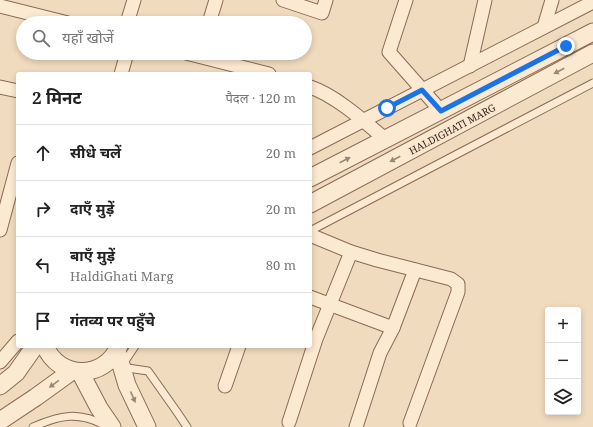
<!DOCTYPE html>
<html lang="hi">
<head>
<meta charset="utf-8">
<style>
  :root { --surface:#fff; --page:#f6f6f6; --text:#222; --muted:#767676; --line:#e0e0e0 }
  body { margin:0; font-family:"Noto Serif","Noto Sans Devanagari",serif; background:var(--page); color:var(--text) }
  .controls { position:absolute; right:12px; bottom:12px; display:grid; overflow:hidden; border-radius:4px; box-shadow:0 2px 6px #0003 }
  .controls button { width:36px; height:36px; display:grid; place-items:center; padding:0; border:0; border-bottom:1px solid var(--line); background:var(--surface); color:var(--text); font:20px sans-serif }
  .stop { position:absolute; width:12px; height:12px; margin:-9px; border:3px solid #1a73e8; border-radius:50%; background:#fff }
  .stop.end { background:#1a73e8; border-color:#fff; box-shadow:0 1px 4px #0008 }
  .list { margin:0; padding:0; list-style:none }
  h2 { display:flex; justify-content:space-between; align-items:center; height:52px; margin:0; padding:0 16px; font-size:17px }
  h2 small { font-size:13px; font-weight:400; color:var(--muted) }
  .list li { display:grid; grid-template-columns:26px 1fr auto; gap:12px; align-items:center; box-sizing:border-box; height:56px; padding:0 16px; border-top:1px solid var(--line) }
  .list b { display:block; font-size:15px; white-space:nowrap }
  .list p { margin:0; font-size:13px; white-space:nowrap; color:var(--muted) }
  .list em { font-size:13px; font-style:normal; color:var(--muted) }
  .icon { flex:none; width:22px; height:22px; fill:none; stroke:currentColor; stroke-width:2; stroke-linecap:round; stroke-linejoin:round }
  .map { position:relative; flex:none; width:593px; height:427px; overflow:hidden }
  .search { position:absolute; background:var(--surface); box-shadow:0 2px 6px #0003; left:16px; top:16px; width:296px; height:44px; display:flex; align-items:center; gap:10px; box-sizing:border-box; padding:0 14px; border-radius:22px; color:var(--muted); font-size:15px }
  .panel { position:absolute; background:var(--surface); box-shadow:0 2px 6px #0003; left:16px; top:72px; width:296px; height:276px; border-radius:4px }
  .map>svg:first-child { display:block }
</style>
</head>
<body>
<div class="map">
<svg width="593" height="427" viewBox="0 0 593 427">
  <rect width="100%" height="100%" fill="#f1dbbe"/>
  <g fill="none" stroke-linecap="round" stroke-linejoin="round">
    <g stroke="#8a6a55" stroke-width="9">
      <g id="service">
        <path d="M310,231L593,83"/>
        <path d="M135,346L121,367L148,371L177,412L187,427"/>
        <path d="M33,427C60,415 79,411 106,426"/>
      </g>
    </g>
    <g stroke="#8a6a55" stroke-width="15">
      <g id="minor">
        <path d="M283,0L322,13L326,0"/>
        <path d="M406,0L389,52L441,111"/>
        <path d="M0,6L68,23"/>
        <path d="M127,23L134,0"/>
        <path d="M209,23L216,0"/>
        <path d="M544,27L552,0"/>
        <path d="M186,53L269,74"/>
        <path d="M470,66L485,0"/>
        <path d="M121,74L127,53"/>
        <path d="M0,87L18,91"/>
        <path d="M310,87C335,95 365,122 385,139"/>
        <path d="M310,148L593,2"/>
        <path d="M0,230L18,163"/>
        <path d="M310,235L351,252L377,260L451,279L458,284V292L410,423"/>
        <path d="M310,297L393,328"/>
        <path d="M0,362L18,341"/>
        <path d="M225,386L239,346"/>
        <path d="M289,422L316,339L351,252"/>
        <path d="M356,427L380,353L393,328L415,270"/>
      </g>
    </g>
    <g stroke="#8a6a55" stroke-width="19">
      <g id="tertiary">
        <path d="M310,178L593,32"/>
        <path d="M310,204L593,53"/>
        <path d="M45,346C59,380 105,380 119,346"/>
        <path d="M117,351L127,385L147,427"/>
        <path d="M80,372L99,408L112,427"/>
        <path d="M0,386L16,373L35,346"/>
        <path d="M0,421L36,397L72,371"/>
      </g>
    </g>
    <use href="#service" stroke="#fbe9d1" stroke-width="7"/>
    <use href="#minor" stroke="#fbe9d1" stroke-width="13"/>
    <use href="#tertiary" stroke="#fbe9d1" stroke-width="17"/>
  </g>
  <defs><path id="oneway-solid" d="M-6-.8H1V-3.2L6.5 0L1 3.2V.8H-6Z"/></defs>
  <g fill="#9a8776">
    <use href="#oneway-solid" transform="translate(559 71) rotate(152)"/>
    <use href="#oneway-solid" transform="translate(395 159) rotate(152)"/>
    <use href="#oneway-solid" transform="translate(345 160) rotate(-27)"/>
    <use href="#oneway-solid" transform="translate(54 384) rotate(144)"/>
    <use href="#oneway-solid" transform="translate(133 397) rotate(66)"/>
  </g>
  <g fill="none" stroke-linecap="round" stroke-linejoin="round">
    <path stroke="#1a73e8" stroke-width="5" d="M387,108L422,90L441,111L566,46"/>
  </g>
  <g text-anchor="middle" stroke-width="4" stroke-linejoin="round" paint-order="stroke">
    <g font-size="10" fill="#38251b" stroke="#f8e6ce">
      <text transform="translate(452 129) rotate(-28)" y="4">HALDIGHATI MARG</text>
    </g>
  </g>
</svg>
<div class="controls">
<button>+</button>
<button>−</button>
<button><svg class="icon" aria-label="layers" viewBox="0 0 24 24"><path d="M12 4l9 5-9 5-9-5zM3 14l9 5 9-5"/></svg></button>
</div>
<div class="stop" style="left:387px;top:108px"></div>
<div class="stop end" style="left:566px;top:46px"></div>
<div class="search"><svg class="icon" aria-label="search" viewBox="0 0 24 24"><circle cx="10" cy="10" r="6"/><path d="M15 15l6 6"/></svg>यहाँ खोजें</div>
<section class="panel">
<h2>2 मिनट<small>पैदल · 120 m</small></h2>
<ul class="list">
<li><svg class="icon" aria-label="ahead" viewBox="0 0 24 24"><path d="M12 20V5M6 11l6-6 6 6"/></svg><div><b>सीधे चलें</b></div><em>20 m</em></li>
<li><svg class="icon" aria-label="right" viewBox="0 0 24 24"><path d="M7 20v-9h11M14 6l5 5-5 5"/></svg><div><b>दाएँ मुड़ें</b></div><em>20 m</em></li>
<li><svg class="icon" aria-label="left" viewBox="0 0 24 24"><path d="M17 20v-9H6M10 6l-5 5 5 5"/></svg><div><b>बाएँ मुड़ें</b><p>HaldiGhati Marg</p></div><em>80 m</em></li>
<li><svg class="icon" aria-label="arrive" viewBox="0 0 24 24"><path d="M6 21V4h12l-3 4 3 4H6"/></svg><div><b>गंतव्य पर पहुँचे</b></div></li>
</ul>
</section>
</div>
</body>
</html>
